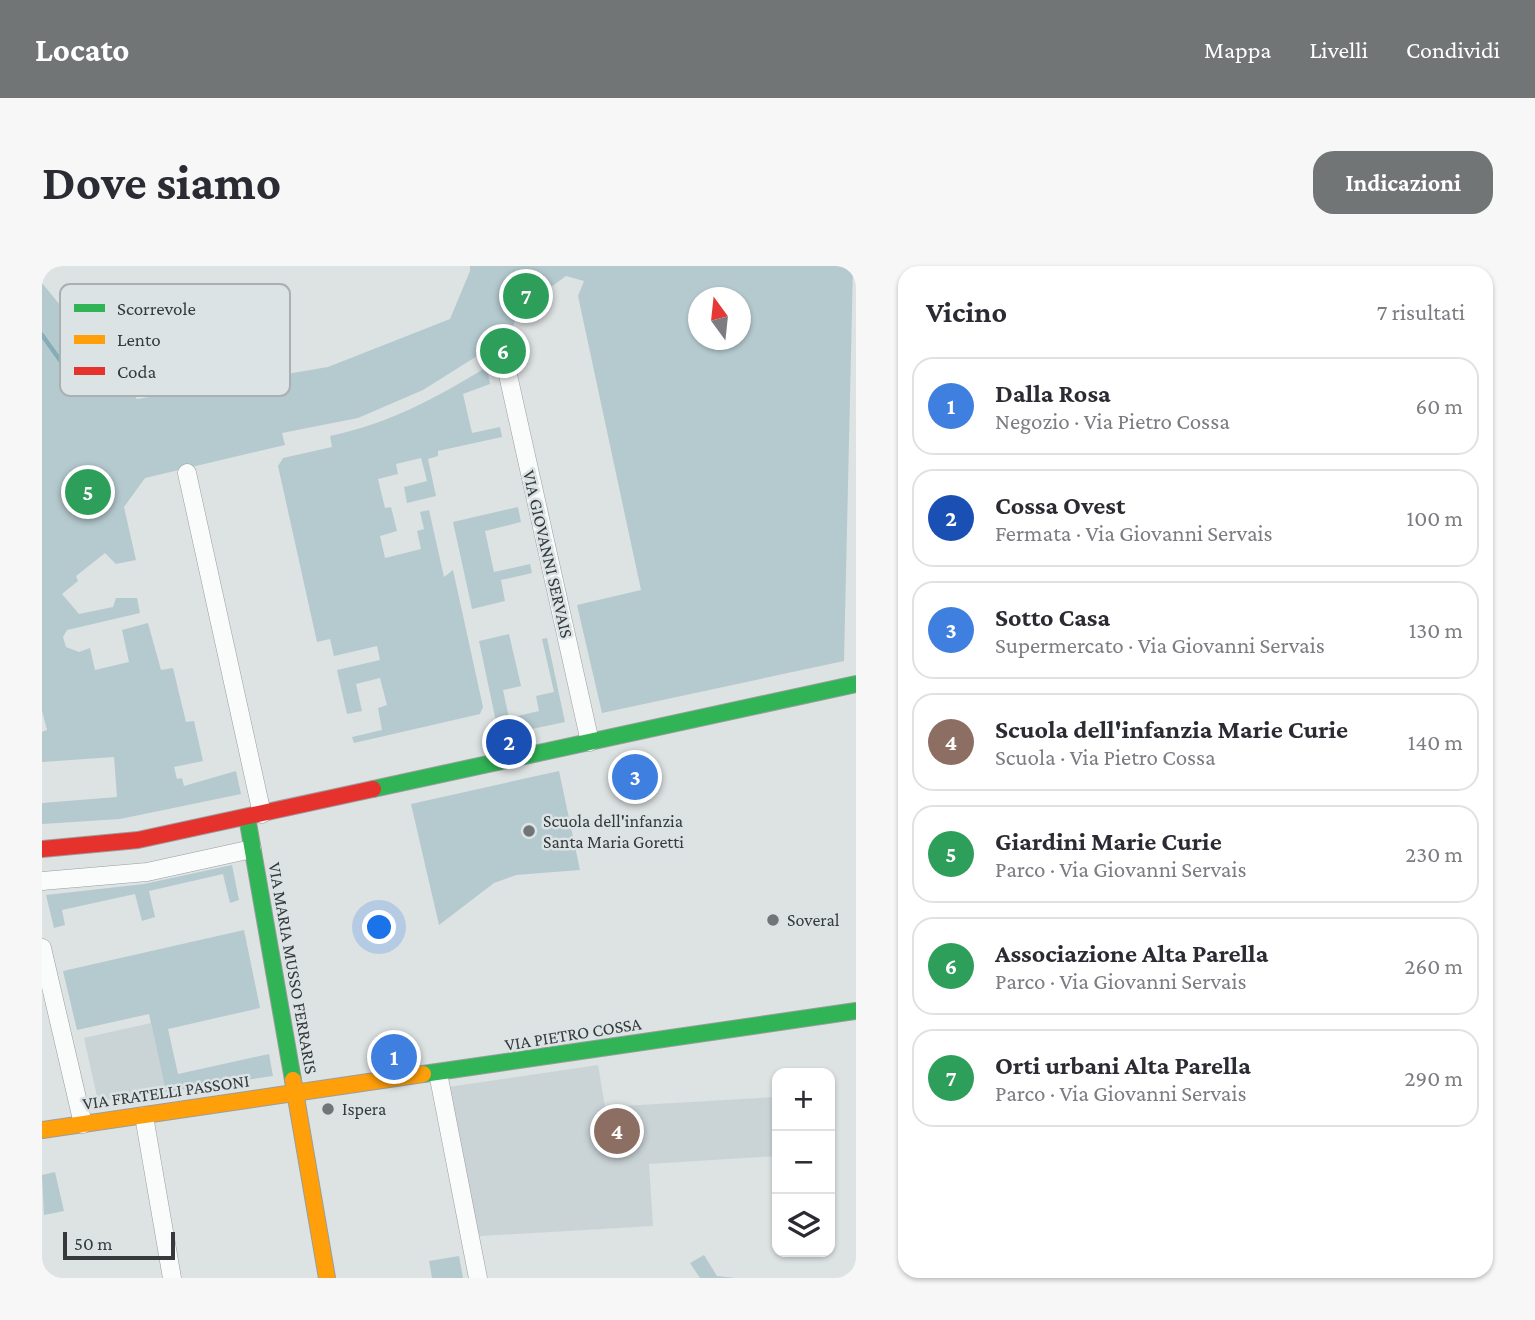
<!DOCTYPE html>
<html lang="it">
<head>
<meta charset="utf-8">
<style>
  :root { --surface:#fff; --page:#f7f7f7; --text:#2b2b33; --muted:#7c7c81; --line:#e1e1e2; --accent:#717576 }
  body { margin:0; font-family:"Crimson Pro",serif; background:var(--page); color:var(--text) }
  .controls { position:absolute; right:21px; bottom:21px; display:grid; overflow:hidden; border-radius:14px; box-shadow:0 2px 5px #0004 }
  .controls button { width:63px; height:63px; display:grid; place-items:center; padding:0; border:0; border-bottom:2px solid var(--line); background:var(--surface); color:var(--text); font:35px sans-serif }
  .compass { position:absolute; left:646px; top:21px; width:63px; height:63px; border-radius:50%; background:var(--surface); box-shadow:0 2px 5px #0004; rotate:345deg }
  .scale { position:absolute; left:21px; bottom:18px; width:112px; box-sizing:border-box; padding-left:7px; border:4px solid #373a3b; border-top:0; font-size:19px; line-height:24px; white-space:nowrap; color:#373a3b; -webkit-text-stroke:5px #dbe3e5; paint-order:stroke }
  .you { position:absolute; left:338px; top:662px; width:24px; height:24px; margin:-18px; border:5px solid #fff; border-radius:50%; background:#1a73e8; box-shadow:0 0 0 10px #1a73e833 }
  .badge { display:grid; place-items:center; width:46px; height:46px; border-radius:50%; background:var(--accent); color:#fff; font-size:23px; font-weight:700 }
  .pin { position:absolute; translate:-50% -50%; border:4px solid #fff; box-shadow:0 2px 7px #0006 }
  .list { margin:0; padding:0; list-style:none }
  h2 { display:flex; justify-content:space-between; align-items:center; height:91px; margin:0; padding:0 28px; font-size:30px }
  h2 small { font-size:23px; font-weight:400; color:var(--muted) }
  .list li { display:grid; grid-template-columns:46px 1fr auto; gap:21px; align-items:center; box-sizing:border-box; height:98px; margin:0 14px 14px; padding:0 14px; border:2px solid var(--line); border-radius:21px }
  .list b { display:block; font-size:26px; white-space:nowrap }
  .list p { margin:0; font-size:23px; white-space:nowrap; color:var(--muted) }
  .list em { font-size:23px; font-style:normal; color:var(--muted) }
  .icon { flex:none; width:38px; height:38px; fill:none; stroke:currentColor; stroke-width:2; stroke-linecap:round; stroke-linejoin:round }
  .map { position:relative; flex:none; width:814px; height:1012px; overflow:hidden; border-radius:21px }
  header { display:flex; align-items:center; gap:42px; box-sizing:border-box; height:98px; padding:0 35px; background:var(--accent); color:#fff }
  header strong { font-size:33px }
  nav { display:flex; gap:38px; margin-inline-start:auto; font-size:24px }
  .intro { display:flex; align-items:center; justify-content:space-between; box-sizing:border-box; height:168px; padding:0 42px }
  h1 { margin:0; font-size:49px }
  .button { padding:18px 32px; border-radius:21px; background:var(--accent); color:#fff; font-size:24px; font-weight:700 }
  main { display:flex; gap:42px; padding:0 42px }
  aside { flex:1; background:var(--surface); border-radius:21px; box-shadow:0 2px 5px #0004 }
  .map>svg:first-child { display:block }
</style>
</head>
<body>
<header>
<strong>Locato</strong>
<nav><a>Mappa</a><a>Livelli</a><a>Condividi</a></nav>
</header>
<div class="intro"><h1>Dove siamo</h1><a class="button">Indicazioni</a></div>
<main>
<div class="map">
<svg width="814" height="1012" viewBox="0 0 814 1012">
  <rect width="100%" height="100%" fill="#dde2e3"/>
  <g fill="#cad4d7">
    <path d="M109,757L124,826L56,835L42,772Z"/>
    <path d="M556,799L563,841L735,831V890L607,898L611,960L438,970L434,966L406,821Z"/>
  </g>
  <g fill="#b5cacf" fill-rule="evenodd">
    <path d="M428,0H811L802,395L560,447L535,339L599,324L536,30L542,15L524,10L475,46L469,69L478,84L453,100L443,85L381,124L316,152L240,167L243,179L103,212L82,241L94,294L74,298L63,287L34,310L36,315L20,328L37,348L71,341L74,332H95L98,347L25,364L21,371L24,381L37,386L48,382L53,404L87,396L80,364L106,357L119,404L131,402L144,456L152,455L161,495L132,501L135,513L140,512L142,520L194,505L199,528L78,553L0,558V537L75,531L72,491L0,496V466L5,464L0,445V17L95,133L286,101L408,53L428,5ZM656,32H698V74H656Z"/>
    <path d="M445,101L448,118L421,128L430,167L458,161L460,171L396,185V190L386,193L394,230L365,237L362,221L385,215L379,192L354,198L356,208L336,213L343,242L349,241L355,265L338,270L343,292L379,283L375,265L382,263L378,246L387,244L402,311L411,304L441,441L438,448L312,477L310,471L340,464L336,442L345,439L338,412L314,418L320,445L305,448L295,404L338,394L335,380L292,390L288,373L275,376L236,200L241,192L290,181L288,170C346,158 394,132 445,101Z"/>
    <path d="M476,241L479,256L443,265L452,306L488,298L490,307L459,314L463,335L430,343L411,256Z"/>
    <path d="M467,368L479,420L461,424L467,452L497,445L494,430L512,426L500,373L505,372L523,456L457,470L437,375Z"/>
    <path d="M517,505L538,604L474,609L452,617L397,659L369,538Z"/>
    <path d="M190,599L197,634L188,637L181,608L107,625L113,651L100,655L93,628L20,644L23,659L12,662L4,629L102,618Z"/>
    <path d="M202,664L218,742L126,763L136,808L227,788L231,810L124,826L107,748L35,764L21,705Z"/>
    <path d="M13,906L22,945L2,949L0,909Z"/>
    <path d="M662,989L675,1010L694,1012H658L648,997Z"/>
    <path d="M417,990L421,1012H390L387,995Z"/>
  </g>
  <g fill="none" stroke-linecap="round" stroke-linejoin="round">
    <path stroke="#84adb5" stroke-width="4.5" d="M0,69L28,108"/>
    <g stroke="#9a9d9e" stroke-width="19">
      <g id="street">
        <path d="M464,100L548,476"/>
        <path d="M145,207L220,548"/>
        <path d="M0,615L105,606L210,583"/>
        <path d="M0,682L41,858"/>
        <path d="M396,807L436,1012"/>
        <path d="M102,850L130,1012"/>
      </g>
    </g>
    <g stroke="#9a9d9e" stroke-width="18">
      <g id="fast">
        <path d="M331,523L814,418"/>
        <path d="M205,551L251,814"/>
        <path d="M381,808L814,745"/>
      </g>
    </g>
    <g stroke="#9a9d9e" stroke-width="18">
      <g id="slow">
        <path d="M251,814L285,1012"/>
        <path d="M0,864L381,808"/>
      </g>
    </g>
    <g stroke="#9a9d9e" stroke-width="18">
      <path id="jam" d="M0,583L96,574L331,523"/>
    </g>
    <use href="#street" stroke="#fafbfb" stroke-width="18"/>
    <use href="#fast" stroke="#30b455" stroke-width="16"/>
    <use href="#slow" stroke="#ff9f0a" stroke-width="16"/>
    <use href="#jam" stroke="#e5322d" stroke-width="16"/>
  </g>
  <g fill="#717576" stroke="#dbe3e5" stroke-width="2.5">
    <circle cx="487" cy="565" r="7"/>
    <circle cx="731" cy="654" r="7"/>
    <circle cx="286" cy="843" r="7"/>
  </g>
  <g text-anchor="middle" stroke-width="5" stroke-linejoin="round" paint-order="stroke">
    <g font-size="18" fill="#373a3b" stroke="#dbe3e5">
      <text transform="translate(506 288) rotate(77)" y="6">VIA GIOVANNI SERVAIS</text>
      <text transform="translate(251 702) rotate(80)" y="6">VIA MARIA MUSSO FERRARIS</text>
      <text transform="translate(531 768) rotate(-9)" y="6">VIA PIETRO COSSA</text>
      <text transform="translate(124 826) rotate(-8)" y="6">VIA FRATELLI PASSONI</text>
    </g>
    <g font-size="18" fill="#373a3b" stroke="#dbe3e5" text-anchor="start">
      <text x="501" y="561">Scuola dell'infanzia<tspan x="501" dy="21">Santa Maria Goretti</tspan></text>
      <text x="745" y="660">Soveral</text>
      <text x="300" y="849">Ispera</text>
    </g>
  </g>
  <rect x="18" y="18" width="230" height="112" rx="10" fill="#dbe3e5" stroke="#aab0b2" stroke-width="2"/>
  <rect x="32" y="38" width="31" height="8" fill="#30b455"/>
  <rect x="32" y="69" width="31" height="9" fill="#ff9f0a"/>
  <rect x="32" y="101" width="31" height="8" fill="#e5322d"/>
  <g font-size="19" fill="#373a3b">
    <text x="75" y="49">Scorrevole</text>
    <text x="75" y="80">Lento</text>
    <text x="75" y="112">Coda</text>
  </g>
</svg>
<div class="controls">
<button>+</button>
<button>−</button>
<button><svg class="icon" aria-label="layers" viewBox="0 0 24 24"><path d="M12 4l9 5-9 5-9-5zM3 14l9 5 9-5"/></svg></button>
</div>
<svg class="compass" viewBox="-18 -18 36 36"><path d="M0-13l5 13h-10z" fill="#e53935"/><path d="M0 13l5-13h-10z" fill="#7c7c81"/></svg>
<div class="scale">50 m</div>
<div class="you"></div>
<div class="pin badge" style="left:352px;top:791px;background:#3f7fe0">1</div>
<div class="pin badge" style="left:467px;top:476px;background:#1a4fb4">2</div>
<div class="pin badge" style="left:593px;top:511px;background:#3f7fe0">3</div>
<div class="pin badge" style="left:575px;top:865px;background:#8d6e63">4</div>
<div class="pin badge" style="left:46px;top:226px;background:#2e9e5b">5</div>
<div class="pin badge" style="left:461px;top:85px;background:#2e9e5b">6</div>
<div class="pin badge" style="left:484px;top:30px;background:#2e9e5b">7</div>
</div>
<aside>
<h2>Vicino<small>7 risultati</small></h2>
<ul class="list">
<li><span class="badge" style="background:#3f7fe0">1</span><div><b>Dalla Rosa</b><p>Negozio · Via Pietro Cossa</p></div><em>60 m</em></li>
<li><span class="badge" style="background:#1a4fb4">2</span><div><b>Cossa Ovest</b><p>Fermata · Via Giovanni Servais</p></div><em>100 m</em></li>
<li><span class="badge" style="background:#3f7fe0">3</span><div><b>Sotto Casa</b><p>Supermercato · Via Giovanni Servais</p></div><em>130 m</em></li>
<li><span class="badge" style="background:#8d6e63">4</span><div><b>Scuola dell'infanzia Marie Curie</b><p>Scuola · Via Pietro Cossa</p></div><em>140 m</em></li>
<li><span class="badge" style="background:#2e9e5b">5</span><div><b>Giardini Marie Curie</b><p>Parco · Via Giovanni Servais</p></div><em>230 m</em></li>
<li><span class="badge" style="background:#2e9e5b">6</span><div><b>Associazione Alta Parella</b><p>Parco · Via Giovanni Servais</p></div><em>260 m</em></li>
<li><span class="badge" style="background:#2e9e5b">7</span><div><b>Orti urbani Alta Parella</b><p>Parco · Via Giovanni Servais</p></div><em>290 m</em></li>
</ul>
</aside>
</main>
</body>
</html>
